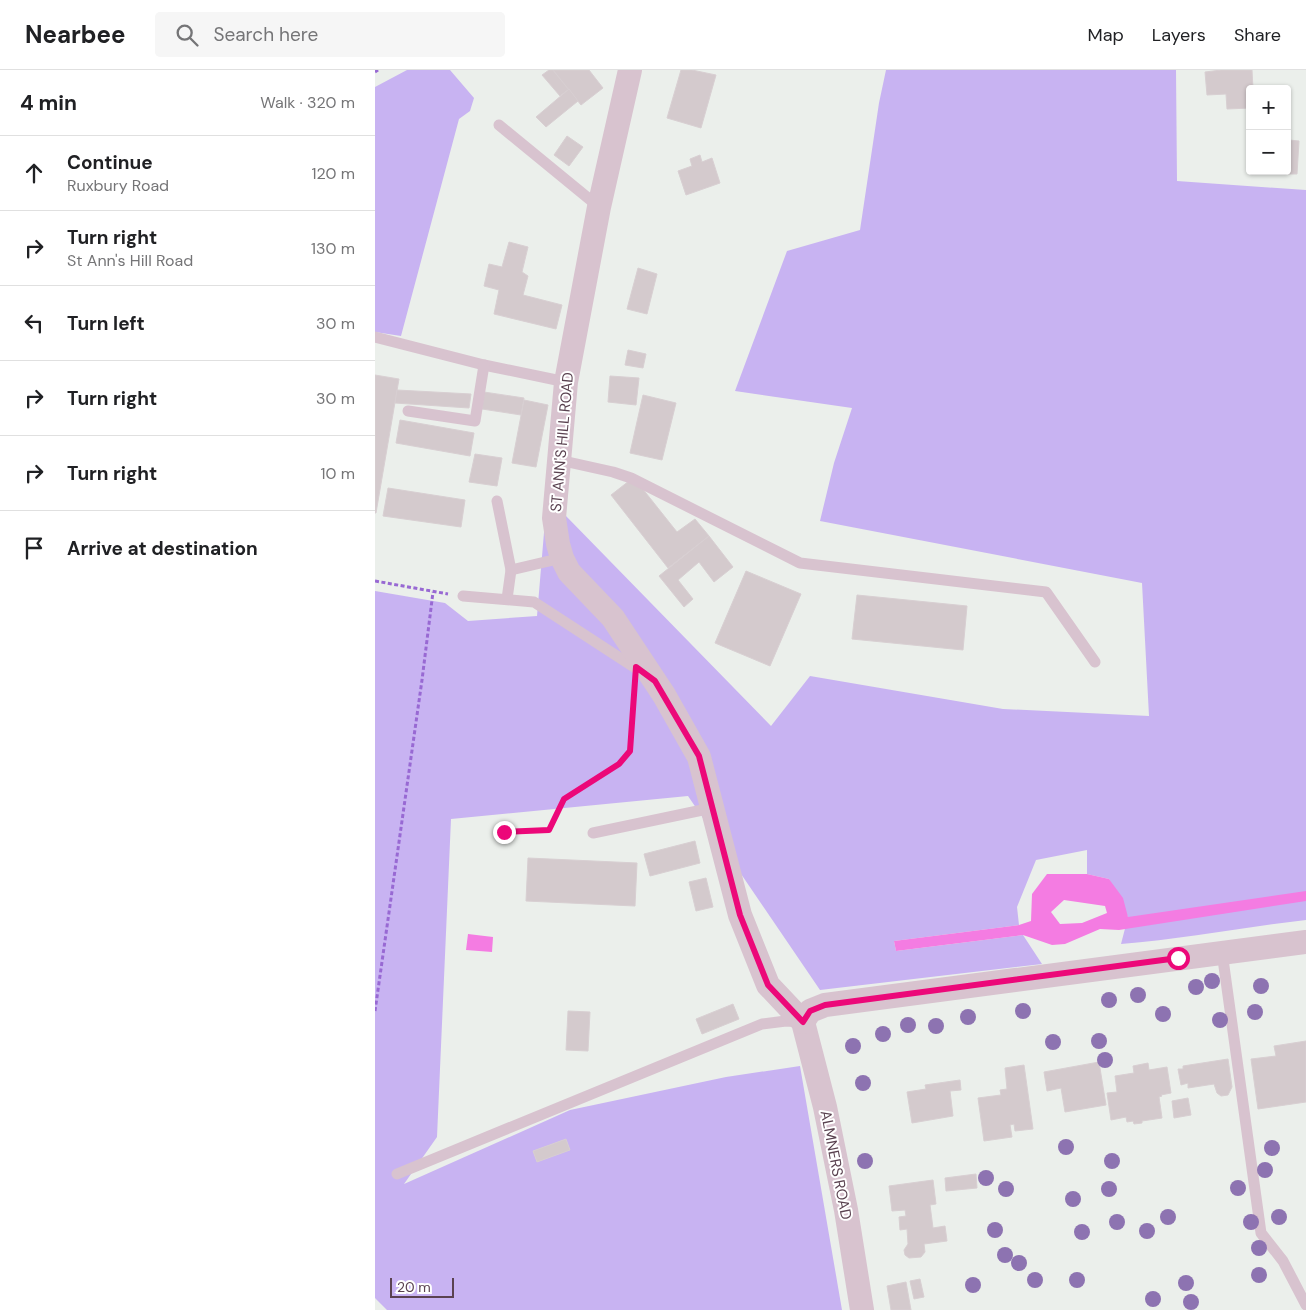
<!DOCTYPE html>
<html lang="en">
<head>
<meta charset="utf-8">
<style>
  :root { --surface:#fff; --page:#f6f6f6; --text:#202124; --muted:#757577; --line:#e0e0e0 }
  body { margin:0; font-family:"DM Sans",sans-serif; background:var(--page); color:var(--text) }
  .controls { position:absolute; right:15px; top:15px; display:grid; overflow:hidden; border-radius:5px; box-shadow:0 1px 4px #0004 }
  .controls button { width:45px; height:45px; display:grid; place-items:center; padding:0; border:0; border-bottom:1px solid var(--line); background:var(--surface); color:var(--text); font:25px sans-serif }
  .scale { position:absolute; left:15px; bottom:12px; width:64px; box-sizing:border-box; padding-left:5px; border:2px solid #5a4250; border-top:0; font-size:14px; line-height:18px; white-space:nowrap; color:#5a4250; -webkit-text-stroke:4px #fff; paint-order:stroke }
  .stop { position:absolute; width:15px; height:15px; margin:-11px; border:4px solid #ec0879; border-radius:50%; background:#fff }
  .stop.end { background:#ec0879; border-color:#fff; box-shadow:0 1px 5px #0008 }
  .list { margin:0; padding:0; list-style:none }
  h2 { display:flex; justify-content:space-between; align-items:center; height:65px; margin:0; padding:0 20px; font-size:21px }
  h2 small { font-size:16px; font-weight:400; color:var(--muted) }
  .list li { display:grid; grid-template-columns:32px 1fr auto; gap:15px; align-items:center; box-sizing:border-box; height:75px; padding:0 20px; border-top:1px solid var(--line) }
  .list b { display:block; font-size:19px; white-space:nowrap }
  .list p { margin:0; font-size:16px; white-space:nowrap; color:var(--muted) }
  .list em { font-size:16px; font-style:normal; color:var(--muted) }
  .icon { flex:none; width:28px; height:28px; fill:none; stroke:currentColor; stroke-width:2; stroke-linecap:round; stroke-linejoin:round }
  .map { position:relative; flex:none; width:931px; height:1240px; overflow:hidden }
  header { display:flex; align-items:center; gap:30px; box-sizing:border-box; height:70px; padding:0 25px; background:var(--surface); border-bottom:1px solid var(--line) }
  header strong { font-size:24px }
  nav { display:flex; gap:28px; margin-inline-start:auto; font-size:18px }
  .search { width:350px; height:45px; background:var(--page); display:flex; align-items:center; gap:12px; box-sizing:border-box; padding:0 18px; border-radius:5px; color:var(--muted); font-size:19px }
  main { display:flex }
  aside { flex:1; background:var(--surface) }
  .map>svg:first-child { display:block }
</style>
</head>
<body>
<header>
<strong>Nearbee</strong>
<div class="search"><svg class="icon" aria-label="search" viewBox="0 0 24 24"><circle cx="10" cy="10" r="6"/><path d="M15 15l6 6"/></svg>Search here</div>
<nav><a>Map</a><a>Layers</a><a>Share</a></nav>
</header>
<main>
<aside>
<h2>4 min<small>Walk · 320 m</small></h2>
<ul class="list">
<li><svg class="icon" aria-label="ahead" viewBox="0 0 24 24"><path d="M12 20V5M6 11l6-6 6 6"/></svg><div><b>Continue</b><p>Ruxbury Road</p></div><em>120 m</em></li>
<li><svg class="icon" aria-label="right" viewBox="0 0 24 24"><path d="M7 20v-9h11M14 6l5 5-5 5"/></svg><div><b>Turn right</b><p>St Ann's Hill Road</p></div><em>130 m</em></li>
<li><svg class="icon" aria-label="left" viewBox="0 0 24 24"><path d="M17 20v-9H6M10 6l-5 5 5 5"/></svg><div><b>Turn left</b></div><em>30 m</em></li>
<li><svg class="icon" aria-label="right" viewBox="0 0 24 24"><path d="M7 20v-9h11M14 6l5 5-5 5"/></svg><div><b>Turn right</b></div><em>30 m</em></li>
<li><svg class="icon" aria-label="right" viewBox="0 0 24 24"><path d="M7 20v-9h11M14 6l5 5-5 5"/></svg><div><b>Turn right</b></div><em>10 m</em></li>
<li><svg class="icon" aria-label="arrive" viewBox="0 0 24 24"><path d="M6 21V4h12l-3 4 3 4H6"/></svg><div><b>Arrive at destination</b></div></li>
</ul>
</aside>
<div class="map">
<svg width="931" height="1240" viewBox="0 0 931 1240">
  <rect width="100%" height="100%" fill="#ebefeb"/>
  <g fill="#c8b3f2">
    <path d="M32,0H75L99,28L95,41L84,49L26,266L0,262V17Z"/>
    <path d="M511,0H801L802,111L931,120V850C869,857 808,869 746,874L753,847L734,809L712,804V780L661,790L642,837L644,855L519,871L521,881L648,865L667,894L445,920L313,726L76,749L62,1067L29,1114L195,1040L351,1007L425,996L467,1240H12L0,1228V521L70,533L93,551L162,546L174,403L191,446L396,656L435,606L628,639L774,646L767,513L445,451L459,393L477,338L360,321L412,181L485,160L504,33Z"/>
  </g>
  <g fill="#f47ce2" fill-rule="evenodd">
    <path d="M672,804H712L734,809L748,828L753,847L931,821V831L744,860L725,859L690,874L677,875L648,865L521,881L519,871L644,855L656,851L657,824ZM689,830L730,836L732,843L707,853L685,854L676,842Z"/>
    <path d="M93,864L118,867L117,882L91,880Z"/>
  </g>
  <g fill="#d4cacd" stroke="#d8cfd2">
    <path d="M174,0H178L194,19L185,26L167,5Z"/>
    <path d="M178,0H214L228,18L206,35Z"/>
    <path d="M306,0H317L341,5L326,58L292,48Z"/>
    <path d="M846,0H877L878,19H875V38L852,39L851,24L832,25L830,2Z"/>
    <path d="M194,19L203,31L171,57L161,47Z"/>
    <path d="M192,66L208,77L194,96L179,85Z"/>
    <path d="M914,70L924,71L922,104H912Z"/>
    <path d="M325,85L327,92L337,88L345,113L311,125L303,101L317,96L315,89Z"/>
    <path d="M134,172L153,177L147,202L153,206L148,225L187,235L181,259L119,244L124,220L109,216L114,194L127,197Z"/>
    <path d="M263,198L282,204L272,244L252,239Z"/>
    <path d="M253,280L271,284L268,298L250,295Z"/>
    <path d="M0,305L24,309L1,443H0Z"/>
    <path d="M235,306L264,308L261,335L233,332Z"/>
    <path d="M22,320L96,324L94,338L20,333Z"/>
    <path d="M109,322L149,328L146,345L107,339Z"/>
    <path d="M268,325L301,333L287,390L255,383Z"/>
    <path d="M149,330L173,335L161,397L137,393Z"/>
    <path d="M25,350L99,363L95,386L21,373Z"/>
    <path d="M100,384L127,388L122,416L94,412Z"/>
    <path d="M254,411L267,418L302,462L320,449L334,466L293,498L236,425Z"/>
    <path d="M13,418L90,430L86,457L8,446Z"/>
    <path d="M334,466L358,497L339,512L324,492L303,510L318,529L309,537L284,506Z"/>
    <path d="M371,501L426,524L395,596L340,573Z"/>
    <path d="M482,525L592,536L588,580L477,569Z"/>
    <path d="M320,771L325,793L275,806L269,784Z"/>
    <path d="M153,788L262,793L260,836L151,831Z"/>
    <path d="M331,808L338,837L321,841L314,812Z"/>
    <path d="M358,934L364,949L327,964L321,949Z"/>
    <path d="M193,941L215,942L213,981L191,980Z"/>
    <path d="M931,971V1032L883,1039L876,989L901,986L899,976Z"/>
    <path d="M853,989L857,1017L853,1025L846,1026L842,1023L839,1014L813,1018V1013L806,1015L803,999H808V996Z"/>
    <path d="M724,992L731,1035L690,1042L686,1018L672,1021L669,1002Z"/>
    <path d="M773,993L774,1000L792,997L796,1023L786,1025L787,1026L784,1027L787,1048L767,1051V1053L759,1054L758,1051L752,1052L751,1047L736,1050L732,1023L742,1022L740,1006L759,1003L758,996Z"/>
    <path d="M649,995L658,1059L640,1061L639,1054L635,1055L637,1067L609,1071L603,1028L626,1025L625,1020L632,1019L630,998Z"/>
    <path d="M585,1010L586,1020L575,1021L578,1046L537,1053L532,1022L551,1019L550,1015Z"/>
    <path d="M813,1028L816,1045L799,1048L797,1031Z"/>
    <path d="M191,1069L195,1080L162,1092L158,1081Z"/>
    <path d="M601,1104L602,1118L571,1121L570,1108Z"/>
    <path d="M558,1110L561,1134L555,1135L558,1158L570,1156L572,1171L549,1174L550,1182L546,1187L534,1188L530,1185L529,1180L533,1174L532,1159L525,1160L524,1147L531,1146L530,1140L517,1141L514,1116Z"/>
    <path d="M545,1209L549,1227L539,1229L535,1211Z"/>
    <path d="M531,1212L536,1240H516L512,1216Z"/>
  </g>
  <g fill="none" stroke-linecap="round" stroke-linejoin="round">
    <g stroke="#9869d3" stroke-width="3" stroke-dasharray="4 2.5" stroke-linecap="butt">
      <path d="M0,2L3,0"/>
      <path d="M0,511L73,524"/>
      <path d="M129,762L174,759L189,729L244,694L255,681L259,620"/>
      <path d="M0,941L47,610L58,522"/>
    </g>
    <g stroke="#d8c3cf" stroke-width="11">
      <path d="M124,55L224,137"/>
      <path d="M0,267L109,295L191,312"/>
      <path d="M33,341L100,351L109,295"/>
      <path d="M184,390L238,402L256,408L425,493L671,522L720,592"/>
      <path d="M122,431L136,500L132,529"/>
      <path d="M136,500L187,488"/>
      <path d="M88,526L159,532L265,601"/>
      <path d="M218,763L337,738"/>
      <path d="M847,882L886,1163L908,1191L931,1235"/>
      <path d="M22,1104L387,954L411,951L426,952"/>
    </g>
    <g stroke="#d8c3cf" stroke-width="24">
      <path d="M255,0L224,137L191,312L179,448L183,474L187,488L194,502L238,548L289,625L324,687L365,845L393,915L428,952L450,1037L471,1140L487,1240"/>
      <path d="M428,952L435,941L450,935L931,872"/>
    </g>
  </g>
  <g fill="#8d73b1">
    <circle cx="837" cy="911" r="8"/>
    <circle cx="886" cy="916" r="8"/>
    <circle cx="821" cy="917" r="8"/>
    <circle cx="763" cy="925" r="8"/>
    <circle cx="734" cy="930" r="8"/>
    <circle cx="648" cy="941" r="8"/>
    <circle cx="880" cy="942" r="8"/>
    <circle cx="788" cy="944" r="8"/>
    <circle cx="593" cy="947" r="8"/>
    <circle cx="845" cy="950" r="8"/>
    <circle cx="533" cy="955" r="8"/>
    <circle cx="561" cy="956" r="8"/>
    <circle cx="508" cy="964" r="8"/>
    <circle cx="724" cy="971" r="8"/>
    <circle cx="678" cy="972" r="8"/>
    <circle cx="478" cy="976" r="8"/>
    <circle cx="730" cy="990" r="8"/>
    <circle cx="488" cy="1013" r="8"/>
    <circle cx="691" cy="1077" r="8"/>
    <circle cx="897" cy="1078" r="8"/>
    <circle cx="490" cy="1091" r="8"/>
    <circle cx="737" cy="1091" r="8"/>
    <circle cx="890" cy="1100" r="8"/>
    <circle cx="611" cy="1108" r="8"/>
    <circle cx="863" cy="1118" r="8"/>
    <circle cx="631" cy="1119" r="8"/>
    <circle cx="734" cy="1119" r="8"/>
    <circle cx="698" cy="1129" r="8"/>
    <circle cx="793" cy="1147" r="8"/>
    <circle cx="904" cy="1147" r="8"/>
    <circle cx="742" cy="1152" r="8"/>
    <circle cx="876" cy="1152" r="8"/>
    <circle cx="620" cy="1160" r="8"/>
    <circle cx="772" cy="1161" r="8"/>
    <circle cx="707" cy="1162" r="8"/>
    <circle cx="884" cy="1178" r="8"/>
    <circle cx="630" cy="1185" r="8"/>
    <circle cx="644" cy="1193" r="8"/>
    <circle cx="884" cy="1205" r="8"/>
    <circle cx="660" cy="1210" r="8"/>
    <circle cx="702" cy="1210" r="8"/>
    <circle cx="811" cy="1213" r="8"/>
    <circle cx="598" cy="1215" r="8"/>
    <circle cx="778" cy="1229" r="8"/>
    <circle cx="816" cy="1232" r="8"/>
  </g>
  <g fill="none" stroke-linecap="round" stroke-linejoin="round">
    <path stroke="#ec0879" stroke-width="6" d="M129,762L174,760L189,729L244,694L255,681L261,597L280,611L324,686L365,845L393,915L428,952L435,941L450,935L803,888"/>
  </g>
  <g text-anchor="middle" stroke-width="4" stroke-linejoin="round" paint-order="stroke">
    <g font-size="15" fill="#5a4250" stroke="#fff">
      <text transform="translate(187 372) rotate(-85)" y="5">ST ANN'S HILL ROAD</text>
      <text transform="translate(461 1095) rotate(79)" y="5">ALMNERS ROAD</text>
    </g>
  </g>
</svg>
<div class="controls">
<button>+</button>
<button>−</button>
</div>
<div class="scale">20 m</div>
<div class="stop" style="left:803px;top:888px"></div>
<div class="stop end" style="left:129px;top:762px"></div>
</div>
</main>
</body>
</html>
